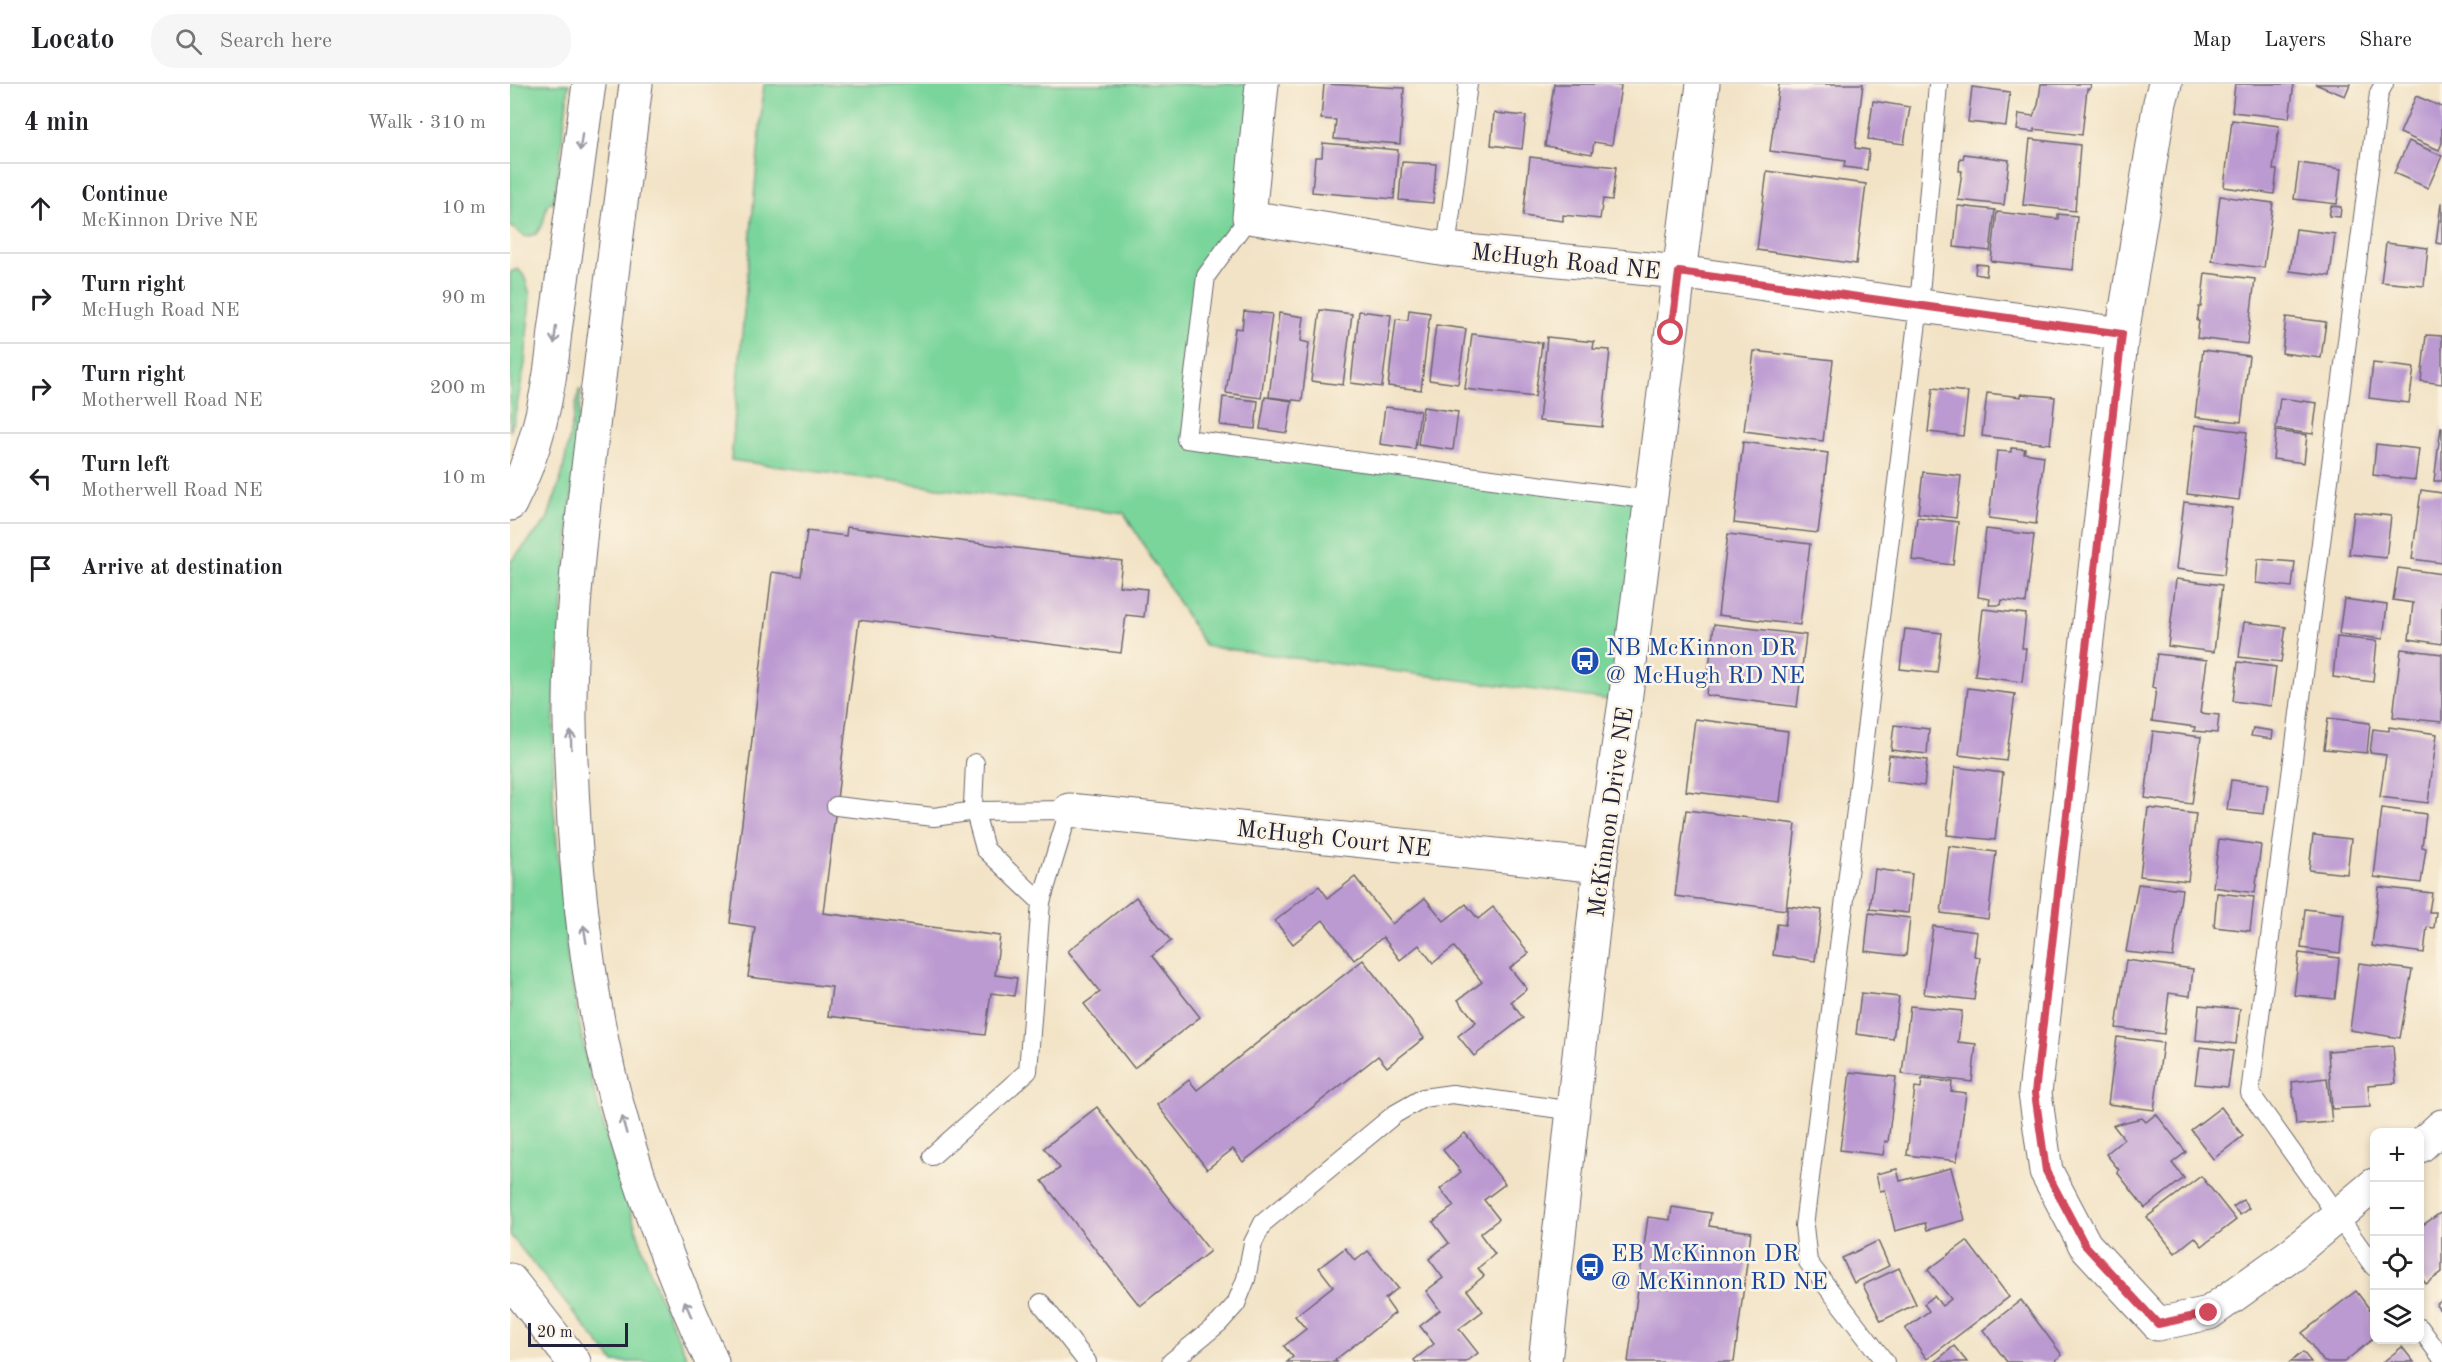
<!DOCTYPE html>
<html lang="en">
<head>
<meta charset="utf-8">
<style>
  :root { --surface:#fff; --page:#f6f6f6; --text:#202124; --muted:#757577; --line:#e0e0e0 }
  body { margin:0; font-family:"Old Standard TT",serif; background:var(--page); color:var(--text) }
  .controls { position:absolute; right:18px; bottom:18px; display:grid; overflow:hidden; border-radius:12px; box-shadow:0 3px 9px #0003 }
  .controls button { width:54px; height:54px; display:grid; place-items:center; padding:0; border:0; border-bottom:2px solid var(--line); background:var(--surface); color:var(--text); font:30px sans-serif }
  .scale { position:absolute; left:18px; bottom:15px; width:100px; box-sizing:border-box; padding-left:6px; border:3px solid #22223b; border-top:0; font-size:16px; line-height:21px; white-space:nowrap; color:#22223b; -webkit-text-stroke:4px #fcf5e5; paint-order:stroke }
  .stop { position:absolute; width:18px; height:18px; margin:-14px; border:4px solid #d1495b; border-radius:50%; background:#fff }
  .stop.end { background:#d1495b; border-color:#fff; box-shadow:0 2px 6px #0008 }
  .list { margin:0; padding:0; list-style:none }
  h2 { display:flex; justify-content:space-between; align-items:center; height:78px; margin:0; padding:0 24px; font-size:26px }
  h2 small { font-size:20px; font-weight:400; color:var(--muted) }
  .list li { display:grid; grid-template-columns:39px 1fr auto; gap:18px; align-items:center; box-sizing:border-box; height:90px; padding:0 24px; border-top:2px solid var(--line) }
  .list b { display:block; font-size:22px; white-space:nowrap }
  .list p { margin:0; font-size:20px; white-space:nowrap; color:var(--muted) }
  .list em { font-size:20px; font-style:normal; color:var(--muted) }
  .icon { flex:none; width:33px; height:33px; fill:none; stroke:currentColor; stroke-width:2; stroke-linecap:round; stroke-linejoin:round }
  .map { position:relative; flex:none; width:1932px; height:1278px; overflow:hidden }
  header { display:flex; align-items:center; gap:36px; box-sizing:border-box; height:84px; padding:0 30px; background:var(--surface); border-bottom:2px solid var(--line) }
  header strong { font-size:28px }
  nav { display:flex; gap:33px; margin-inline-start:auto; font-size:21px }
  .search { width:420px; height:54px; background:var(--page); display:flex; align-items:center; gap:15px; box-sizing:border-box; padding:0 21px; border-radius:24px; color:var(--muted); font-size:22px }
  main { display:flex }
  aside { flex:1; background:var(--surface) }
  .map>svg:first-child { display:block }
</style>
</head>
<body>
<header>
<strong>Locato</strong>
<div class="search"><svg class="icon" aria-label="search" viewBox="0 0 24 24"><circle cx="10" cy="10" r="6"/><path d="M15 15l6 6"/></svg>Search here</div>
<nav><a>Map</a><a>Layers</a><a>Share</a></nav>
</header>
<main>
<aside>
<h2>4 min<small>Walk · 310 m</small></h2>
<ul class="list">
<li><svg class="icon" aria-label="ahead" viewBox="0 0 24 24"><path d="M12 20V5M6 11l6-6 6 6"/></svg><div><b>Continue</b><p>McKinnon Drive NE</p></div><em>10 m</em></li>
<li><svg class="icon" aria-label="right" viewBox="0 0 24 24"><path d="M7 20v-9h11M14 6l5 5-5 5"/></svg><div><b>Turn right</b><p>McHugh Road NE</p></div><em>90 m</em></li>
<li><svg class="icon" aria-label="right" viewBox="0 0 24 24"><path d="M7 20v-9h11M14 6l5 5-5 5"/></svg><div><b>Turn right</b><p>Motherwell Road NE</p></div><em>200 m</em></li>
<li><svg class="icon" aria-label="left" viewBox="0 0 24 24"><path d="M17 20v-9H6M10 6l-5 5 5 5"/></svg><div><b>Turn left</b><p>Motherwell Road NE</p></div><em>10 m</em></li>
<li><svg class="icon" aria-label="arrive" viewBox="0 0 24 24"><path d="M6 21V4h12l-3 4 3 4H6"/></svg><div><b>Arrive at destination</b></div></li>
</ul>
</aside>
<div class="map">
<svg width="1932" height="1278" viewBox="0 0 1932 1278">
  <rect width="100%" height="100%" fill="#fcf5e5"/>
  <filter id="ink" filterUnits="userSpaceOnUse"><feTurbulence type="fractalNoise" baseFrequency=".0167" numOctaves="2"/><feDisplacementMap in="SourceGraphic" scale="12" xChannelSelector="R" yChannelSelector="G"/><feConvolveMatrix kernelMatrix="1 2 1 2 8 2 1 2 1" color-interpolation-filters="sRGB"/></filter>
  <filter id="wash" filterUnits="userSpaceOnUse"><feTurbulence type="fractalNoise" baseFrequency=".008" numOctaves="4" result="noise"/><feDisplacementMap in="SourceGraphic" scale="24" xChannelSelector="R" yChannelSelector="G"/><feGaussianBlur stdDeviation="1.35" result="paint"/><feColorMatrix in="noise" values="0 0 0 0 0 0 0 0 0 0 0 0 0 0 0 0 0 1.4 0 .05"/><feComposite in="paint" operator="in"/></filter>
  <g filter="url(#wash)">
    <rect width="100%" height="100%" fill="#f2e3c6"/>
    <g fill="#7ad59b" stroke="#4e7c6b" stroke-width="1.5">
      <path d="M0,0H59L45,115L37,121L33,140L26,150L16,153L0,142Z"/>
      <path d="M254,0H752L739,133L696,192L676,355L1142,416L1115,618L695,562L614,429L221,376Z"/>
      <path d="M8,185L14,192L20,210L15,280L4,336L0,348V188Z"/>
      <path d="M69,305L71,306L44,624L43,715L58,878L77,980L101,1069L146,1205L179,1278H104L0,1151V478L37,436L52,391Z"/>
    </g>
    <g id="blocks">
      <g fill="#bb99d1">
        <path d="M814,0L894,4L890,60L824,55L826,36L811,35Z"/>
        <path d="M1044,0H1097L1111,2L1102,61L1084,58L1082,70L1035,62Z"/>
        <path d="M1269,0H1353L1345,64L1359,66L1357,86L1334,83L1335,77L1260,67Z"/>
        <path d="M1531,0H1581L1580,5H1577L1572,51L1524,45V48L1507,46L1509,30L1523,32L1528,21Z"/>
        <path d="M1725,0H1784L1779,34L1722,28Z"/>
        <path d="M1805,0H1840L1835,12Z"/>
        <path d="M1462,3L1500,8L1496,42L1458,38Z"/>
        <path d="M1906,12L1932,23V59L1929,66L1890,49Z"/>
        <path d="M1363,17L1400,23L1394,60L1358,55Z"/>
        <path d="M984,29L1016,32L1012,65L981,61Z"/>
        <path d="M1722,36L1769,42L1763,86H1767L1764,110L1714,103Z"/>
        <path d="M1520,55L1570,61L1565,127L1513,121Z"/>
        <path d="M1899,57L1932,72L1918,104L1884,89Z"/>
        <path d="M813,59L888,66L884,115L802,108L805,73H812Z"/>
        <path d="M1454,70L1499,76L1494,121L1448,116L1452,87H1449L1450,74L1453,75Z"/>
        <path d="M1020,73L1106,83L1102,116L1093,115L1090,135L1053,131V137L1013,132Z"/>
        <path d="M892,78L926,80L923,119L889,116Z"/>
        <path d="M1789,79L1831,85L1827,120L1784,115Z"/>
        <path d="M1257,87L1356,100L1346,180L1247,166Z"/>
        <path d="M1710,112L1763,119L1754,184L1702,177Z"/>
        <path d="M1931,119H1932V160L1926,159Z"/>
        <path d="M1448,122L1485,126L1480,167L1444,163Z"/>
        <path d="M1821,122L1831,123L1830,133L1819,132Z"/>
        <path d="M1487,128L1548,135V130L1567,132L1563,186L1481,177Z"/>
        <path d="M1786,145L1825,150L1820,192L1780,187Z"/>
        <path d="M1876,159L1918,164L1914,202L1871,198Z"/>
        <path d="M1466,180L1477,181L1476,192L1465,190Z"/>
        <path d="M1695,189L1745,195L1737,260L1687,254L1689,237H1687L1689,223H1691Z"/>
        <path d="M810,226L842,230L833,301L801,297Z"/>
        <path d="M899,226L920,229L911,306L878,302L886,235L898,236Z"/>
        <path d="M734,227L762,230L751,314L716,309L725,244L732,245Z"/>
        <path d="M849,227L881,231L872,303L841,299Z"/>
        <path d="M769,229L794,233L791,257L799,259L792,317L759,313Z"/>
        <path d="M1776,233L1816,238L1811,274L1772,269Z"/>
        <path d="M926,241L956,245L948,300L919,296Z"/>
        <path d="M962,250L1032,259L1025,313L955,305Z"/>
        <path d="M1916,251L1932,252V300L1911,297Z"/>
        <path d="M1037,253L1084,258L1083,265L1100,266L1092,343L1029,337Z"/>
        <path d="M1693,266L1739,272L1731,338L1685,333Z"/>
        <path d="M1244,267L1323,276L1313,357L1234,347Z"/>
        <path d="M1863,279L1904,284L1899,319L1859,314Z"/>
        <path d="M1423,304L1458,308L1453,352L1418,348Z"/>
        <path d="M1477,309L1511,313V310L1545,313L1540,360L1472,352Z"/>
        <path d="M713,313L748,317L745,345L710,341Z"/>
        <path d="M755,313L782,317L777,349L750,345Z"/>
        <path d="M1770,314L1807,319L1803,350L1766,345Z"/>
        <path d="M875,323L910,327L905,365L870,360Z"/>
        <path d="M913,323L948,328L943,366L908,361Z"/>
        <path d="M1685,341L1737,348L1729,416L1677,410Z"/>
        <path d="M1931,343H1932V397H1924Z"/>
        <path d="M1766,347L1797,351L1794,379L1763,375Z"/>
        <path d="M1233,358L1318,369L1308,449L1224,439Z"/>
        <path d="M1866,360L1909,365L1905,396L1863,391Z"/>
        <path d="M1501,364L1515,365L1514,369L1534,372L1526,440L1479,434L1487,367L1501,368Z"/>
        <path d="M1413,388L1451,392L1446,434L1408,429Z"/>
        <path d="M1911,406L1932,409V479L1902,475Z"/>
        <path d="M1674,418L1722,424L1714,491L1666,485Z"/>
        <path d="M1844,428L1881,432L1876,474L1839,470Z"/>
        <path d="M1407,433L1448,438L1443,481L1402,476Z"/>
        <path d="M337,443L612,477L609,502L637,505L634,533L616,531L611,569L349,536L313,829L490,852L485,891L507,894L504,912L481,909L475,951L318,932L322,903L238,893L245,843L220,839L262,488L291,492L297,447L336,452Z"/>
        <path d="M1476,445L1524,451L1516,519L1492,516L1491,521H1479L1480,515L1468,513Z"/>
        <path d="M1218,450L1300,460L1290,541L1208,531Z"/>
        <path d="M1748,475L1785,478L1782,503L1746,499Z"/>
        <path d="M1888,484L1932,490V560L1899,555L1903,519L1883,516Z"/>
        <path d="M1666,495L1712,501L1704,568L1658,562Z"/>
        <path d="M1834,515L1877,521L1873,555L1829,550Z"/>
        <path d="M1473,525L1516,530L1512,564H1516L1512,598L1465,592Z"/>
        <path d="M1734,538L1776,543L1771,578L1729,573Z"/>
        <path d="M1204,540L1296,551L1287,623L1196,611Z"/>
        <path d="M1395,545L1432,549L1427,589L1390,585Z"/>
        <path d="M1827,553L1867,557L1863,598L1823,593Z"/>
        <path d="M1891,565L1932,570V638L1883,633Z"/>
        <path d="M1647,570L1697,576L1690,629L1709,631L1707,649L1684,647L1685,643L1642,637L1646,604L1642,603Z"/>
        <path d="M1728,578L1766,583L1761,622L1723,617Z"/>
        <path d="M1458,604L1505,610L1496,677L1449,671Z"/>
        <path d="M1818,634L1860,639L1857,669L1814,665Z"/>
        <path d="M1185,635L1278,647L1270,718L1176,707Z"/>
        <path d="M1384,641L1419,645L1417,670L1381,666Z"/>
        <path d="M1879,643L1927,650L1918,719L1870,713L1876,671L1860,669L1863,645L1879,647Z"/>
        <path d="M1743,644L1763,647L1762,655L1741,652Z"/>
        <path d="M1643,647L1691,653L1682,720L1635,714Z"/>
        <path d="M1379,671L1417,676L1414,702L1376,697Z"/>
        <path d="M1445,683L1493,689L1485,756L1437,751Z"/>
        <path d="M1721,696L1758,700L1754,730L1717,726Z"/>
        <path d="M1638,724L1686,730L1678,797L1630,792Z"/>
        <path d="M1872,724L1916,730L1912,763L1916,764L1911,799L1864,793Z"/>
        <path d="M1176,726L1286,740L1276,826L1165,812Z"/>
        <path d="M1803,751L1841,755L1837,790L1799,786Z"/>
        <path d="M1709,755L1751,761L1745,809L1703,803Z"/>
        <path d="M1439,762L1486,768L1478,835L1431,829Z"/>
        <path d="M1365,785L1402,790L1398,829L1360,825Z"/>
        <path d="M845,793L882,840L915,814L934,837L956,820L968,835L983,823L1019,869L1000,884L1017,905L1001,918L1013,934L964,972L948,952L966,938L948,916L972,898L944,863L923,879L909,861L890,876L873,853L844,876L813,836L783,860L765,837L809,802L818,814Z"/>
        <path d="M1628,800L1672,805L1663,873L1616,868Z"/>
        <path d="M1869,803L1922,809L1919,828H1926L1924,844L1917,843L1914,869L1862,862Z"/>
        <path d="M1707,809L1744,813L1740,847L1704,843Z"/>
        <path d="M626,813L661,857L642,872L690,933L624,984L574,920L590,908L558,867Z"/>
        <path d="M1278,822L1312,826L1305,877L1263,871L1267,840L1275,841Z"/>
        <path d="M1795,825L1834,830L1830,869L1791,864Z"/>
        <path d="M1359,829L1400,834L1396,872L1355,867Z"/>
        <path d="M1423,842L1467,848L1464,872L1470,873L1464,916L1414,910Z"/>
        <path d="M1789,869L1829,874L1825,915L1784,911Z"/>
        <path d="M853,876L914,954L877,983L868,972L733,1078L723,1065L697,1085L647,1021L679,996L687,1006Z"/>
        <path d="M1616,876L1683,885L1680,912L1659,909L1654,950L1606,944Z"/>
        <path d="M1849,879L1902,886L1890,954L1840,946Z"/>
        <path d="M1351,909L1389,913L1383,955L1346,950Z"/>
        <path d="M1689,921L1730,925L1726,960L1686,956Z"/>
        <path d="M1400,922L1452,927L1448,958L1466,960L1462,998L1392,990Z"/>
        <path d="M1607,953L1653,959L1644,1026L1598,1020Z"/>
        <path d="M1883,962L1886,999L1858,1001L1860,1023L1822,1025L1818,967Z"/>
        <path d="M1690,963L1723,967L1718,1003L1685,1000Z"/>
        <path d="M1340,988L1386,993L1378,1058L1375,1057L1373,1071L1330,1066Z"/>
        <path d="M1817,994L1822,1038L1786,1041L1782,998Z"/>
        <path d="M1412,995L1442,998L1441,1007L1456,1009L1447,1077L1397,1071L1405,1003L1411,1004Z"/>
        <path d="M587,1023L700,1167L630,1222L532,1097L550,1084L534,1064Z"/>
        <path d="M1711,1023L1733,1052L1703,1075L1681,1046Z"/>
        <path d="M1646,1030L1676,1068L1662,1079L1674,1094L1635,1124L1607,1088L1609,1086L1596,1070L1614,1055L1603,1041L1632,1034L1636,1038Z"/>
        <path d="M955,1049L995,1100L974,1116L989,1135L970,1150L985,1170L968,1184L974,1192L957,1206L973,1227L949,1245L968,1269L956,1278H905L904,1276L924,1260L910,1242L930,1226L916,1207L933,1194L919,1175L939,1159L923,1138L944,1122L930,1105L951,1088L933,1066Z"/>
        <path d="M1441,1084L1455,1136L1417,1146L1415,1139L1385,1147L1375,1106L1370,1107L1366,1090L1387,1085L1390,1097Z"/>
        <path d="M1691,1092L1726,1136L1692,1162L1685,1153L1665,1169L1637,1133Z"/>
        <path d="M1733,1116L1739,1124L1730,1131L1723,1123Z"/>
        <path d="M1162,1123L1201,1129L1199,1142L1241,1148L1224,1278H1118L1138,1133L1160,1136Z"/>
        <path d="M1932,1128V1188L1916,1200L1910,1192V1143Z"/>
        <path d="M1368,1157L1379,1182L1344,1199L1332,1174Z"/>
        <path d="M1457,1157L1499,1213L1417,1275L1395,1245L1419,1227L1414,1220L1424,1212L1432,1222L1441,1215L1418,1186Z"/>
        <path d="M835,1164L845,1177L858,1167L888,1204L875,1215L885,1229L825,1276L827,1278H777L783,1273L774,1262L796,1245L785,1232L823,1202L809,1184Z"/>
        <path d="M1389,1184L1406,1220L1371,1237L1353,1201Z"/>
        <path d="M1846,1207L1864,1231V1254L1834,1278H1814L1792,1249Z"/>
        <path d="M1511,1216L1552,1271L1543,1278H1497L1473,1246Z"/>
        <path d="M1932,1216V1229L1926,1221Z"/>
        <path d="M1444,1262L1457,1278H1425Z"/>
        <path d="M1892,1263L1904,1278H1873Z"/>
        <path d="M1793,1268L1801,1278H1780Z"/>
      </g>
    </g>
  </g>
  <g filter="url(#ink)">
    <use href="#blocks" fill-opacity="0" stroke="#6b666c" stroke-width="1.5"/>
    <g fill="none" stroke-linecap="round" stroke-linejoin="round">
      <g stroke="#6b666c" stroke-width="20">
        <g id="service">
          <path d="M739,133L696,192L676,355L1142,416"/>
          <path d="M936,165L958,0"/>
          <path d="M326,722L424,733L465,727L559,726L531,818"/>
          <path d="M422,1072L518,987L531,818L475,765L463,721L465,679"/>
          <path d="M1864,1183L1740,1009L1869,9L1874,0"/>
          <path d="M531,1219L577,1278"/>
          <path d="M1910,1244L1932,1274"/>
          <path d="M661,1278L709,1239L726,1220L736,1195L743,1159L753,1139L885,1030L913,1014L942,1010L1064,1027"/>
          <path d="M1375,1278L1298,1178L1294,1142L1409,222L1428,0"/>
        </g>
      </g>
      <g stroke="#6b666c" stroke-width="35">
        <g id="minor">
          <path d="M752,0L739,133L936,165L1169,188L1612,250"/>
          <path d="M1655,0L1650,18L1612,250L1525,1009L1536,1087L1575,1161L1648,1240L1699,1229L1783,1169L1864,1101"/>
          <path d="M559,726L1090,782"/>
          <path d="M1910,1062L1932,1042"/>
          <path d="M1035,1278L1090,782L1115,618L1193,0"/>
        </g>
      </g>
      <g stroke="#6b666c" stroke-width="35">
        <g id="motorway">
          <path d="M126,0C113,106 99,212 86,318C73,424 59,531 60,638C62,755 72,874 99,989C123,1088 160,1185 202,1278"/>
          <path d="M0,420C27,367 40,306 45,247L79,0"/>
          <path d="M0,1196L64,1278"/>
        </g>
      </g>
      <use href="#service" stroke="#fff" stroke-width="18"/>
      <use href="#minor" stroke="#fff" stroke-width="33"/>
      <use href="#motorway" stroke="#fff" stroke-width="33"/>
    </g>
    <defs><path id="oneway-shaft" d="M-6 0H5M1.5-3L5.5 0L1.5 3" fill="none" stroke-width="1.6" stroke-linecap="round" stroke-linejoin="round" transform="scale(1.5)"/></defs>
    <g stroke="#9c9ca7">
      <use href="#oneway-shaft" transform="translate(71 58) rotate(98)"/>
      <use href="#oneway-shaft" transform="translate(45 251) rotate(96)"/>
      <use href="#oneway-shaft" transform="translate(61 656) rotate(-92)"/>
      <use href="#oneway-shaft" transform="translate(75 850) rotate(-99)"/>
      <use href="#oneway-shaft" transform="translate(114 1041) rotate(-106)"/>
      <use href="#oneway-shaft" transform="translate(178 1225) rotate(-113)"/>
    </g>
  </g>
  <g fill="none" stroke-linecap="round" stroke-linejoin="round" filter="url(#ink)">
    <path stroke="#d1495b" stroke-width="8" d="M1161,249L1169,188L1612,250L1525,1009L1536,1087L1575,1161L1648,1240L1699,1229"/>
  </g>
  <defs>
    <g id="bus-disc" transform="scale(1.5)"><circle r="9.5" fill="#1a4fb4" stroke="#fcf5e5"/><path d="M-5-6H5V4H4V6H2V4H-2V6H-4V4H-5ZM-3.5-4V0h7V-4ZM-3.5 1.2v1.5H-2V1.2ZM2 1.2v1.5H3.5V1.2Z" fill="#fff"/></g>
  </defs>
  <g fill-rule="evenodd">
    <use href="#bus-disc" x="1075" y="577"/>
    <use href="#bus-disc" x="1080" y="1183"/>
  </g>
  <g text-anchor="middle" stroke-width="5" stroke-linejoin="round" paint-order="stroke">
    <g font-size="24" fill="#22223b" stroke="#fcf5e5">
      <text transform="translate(1056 177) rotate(6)" y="8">McHugh Road NE</text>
      <text transform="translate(1100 728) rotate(-82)" y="8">McKinnon Drive NE</text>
      <text transform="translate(824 754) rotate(6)" y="8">McHugh Court NE</text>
    </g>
    <g font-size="24" fill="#164399" stroke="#fcf5e5" text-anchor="start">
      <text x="1096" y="571">NB McKinnon DR<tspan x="1096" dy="28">@ McHugh RD NE</tspan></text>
      <text x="1101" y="1177">EB McKinnon DR<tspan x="1101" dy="28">@ McKinnon RD NE</tspan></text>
    </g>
  </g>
</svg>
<div class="controls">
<button>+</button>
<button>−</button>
<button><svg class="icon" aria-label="locate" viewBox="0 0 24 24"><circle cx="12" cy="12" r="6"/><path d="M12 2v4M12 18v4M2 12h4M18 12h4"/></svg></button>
<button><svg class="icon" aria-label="layers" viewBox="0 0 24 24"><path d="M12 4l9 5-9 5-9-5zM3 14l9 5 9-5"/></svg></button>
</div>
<div class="scale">20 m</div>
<div class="stop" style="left:1161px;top:249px"></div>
<div class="stop end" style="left:1699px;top:1229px"></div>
</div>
</main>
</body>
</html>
